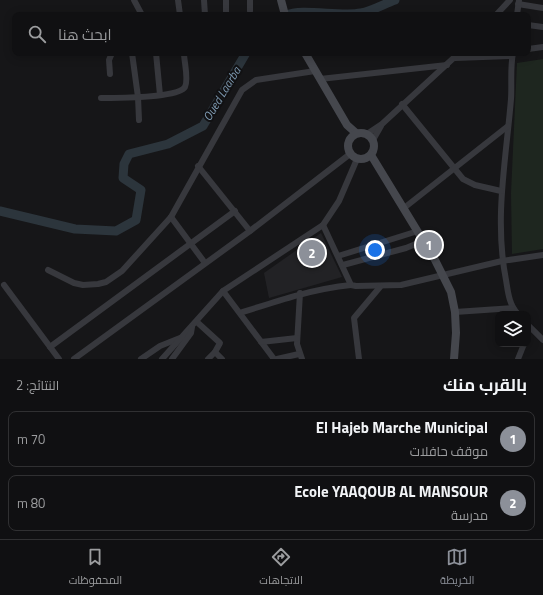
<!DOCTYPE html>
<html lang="ar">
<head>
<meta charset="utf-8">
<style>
  :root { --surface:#101012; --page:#19191b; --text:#f1f3f6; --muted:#9c9d9f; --line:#303032; --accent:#8c9099 }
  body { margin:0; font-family:"Titillium Web",Cairo,sans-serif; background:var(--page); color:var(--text); direction:rtl }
  .controls { position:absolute; right:12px; bottom:12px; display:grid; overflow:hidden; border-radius:8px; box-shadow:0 2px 10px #0003 }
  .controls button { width:36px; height:36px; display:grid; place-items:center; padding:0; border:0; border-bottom:1px solid var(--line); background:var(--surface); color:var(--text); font:20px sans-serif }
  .you { position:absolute; left:375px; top:250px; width:14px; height:14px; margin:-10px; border:3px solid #fff; border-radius:50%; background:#1a73e8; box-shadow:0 0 0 6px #1a73e833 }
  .badge { display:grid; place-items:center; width:26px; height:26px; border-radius:50%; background:var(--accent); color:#fff; font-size:13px; font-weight:700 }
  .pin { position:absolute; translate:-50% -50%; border:2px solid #fff; box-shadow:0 1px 4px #0006 }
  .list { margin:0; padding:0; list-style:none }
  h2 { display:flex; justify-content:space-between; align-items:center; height:52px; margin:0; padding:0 16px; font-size:17px }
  h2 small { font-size:13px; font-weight:400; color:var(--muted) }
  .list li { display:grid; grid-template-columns:26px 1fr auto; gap:12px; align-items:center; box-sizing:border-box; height:56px; margin:0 8px 8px; padding:0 8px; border:1px solid var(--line); border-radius:8px }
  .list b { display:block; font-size:15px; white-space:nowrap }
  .list p { margin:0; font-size:13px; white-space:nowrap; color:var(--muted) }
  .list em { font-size:13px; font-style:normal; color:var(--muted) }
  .icon { flex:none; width:22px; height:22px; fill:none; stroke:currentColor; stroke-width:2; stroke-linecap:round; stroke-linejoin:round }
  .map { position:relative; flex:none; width:543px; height:359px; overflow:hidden; direction:ltr }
  .search { position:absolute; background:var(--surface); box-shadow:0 2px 10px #0003; left:12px; right:12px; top:12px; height:44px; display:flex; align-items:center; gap:10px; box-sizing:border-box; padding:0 14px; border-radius:8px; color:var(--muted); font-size:15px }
  .sheet { height:180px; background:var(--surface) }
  nav { display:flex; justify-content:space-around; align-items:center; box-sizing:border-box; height:56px; border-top:1px solid var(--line); background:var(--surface); font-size:11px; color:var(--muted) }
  nav a { display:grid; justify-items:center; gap:2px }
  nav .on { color:var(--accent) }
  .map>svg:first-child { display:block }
</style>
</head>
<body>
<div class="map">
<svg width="543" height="359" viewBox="0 0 543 359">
  <rect width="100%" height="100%" fill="#161618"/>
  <path fill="#222225" d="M321,233L342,277L269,298L264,273Z"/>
  <path fill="#1e261f" d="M543,59V249L512,254L511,193L517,63Z"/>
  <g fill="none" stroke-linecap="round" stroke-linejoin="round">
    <g stroke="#2c353c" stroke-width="9">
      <path d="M287,15C300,8 342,17 361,13C372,11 384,4 395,0"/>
      <path d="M0,211L75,229L116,231L136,220L141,190L123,178L124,164L129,154L168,144L203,126L246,53"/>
    </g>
    <g stroke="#37383d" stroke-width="6">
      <path d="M134,0L142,15"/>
      <path d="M178,0L180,15"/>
      <path d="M204,0L205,15"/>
      <path d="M250,0V11"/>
      <path d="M518,4L543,8"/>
      <path d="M226,15V0"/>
      <path d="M496,15L510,0"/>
      <path d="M517,15L519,0"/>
      <path d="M528,25L543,27"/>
      <path d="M528,49L543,47"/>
      <path d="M132,53L138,97L139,120"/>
      <path d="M156,53L160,95"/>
      <path d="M513,53C510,68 512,84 511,99C506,160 494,219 506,280C508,292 509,305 518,314"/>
      <path d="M455,58L512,56"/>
      <path d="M110,74L109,60L112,53"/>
      <path d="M320,79L447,65"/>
      <path d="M101,98C115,98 179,98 185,87C189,79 184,62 184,53"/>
      <path d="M402,104L463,179L475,185L501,191"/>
      <path d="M367,134L382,124L459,53"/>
      <path d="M373,140L381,126"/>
      <path d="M198,166L250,231"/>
      <path d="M404,208L508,126"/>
      <path d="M171,217L205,263"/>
      <path d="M323,225L351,285L356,286L401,285L502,261L543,255"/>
      <path d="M338,256L418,231"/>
      <path d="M343,265L406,248L423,241"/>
      <path d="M48,270L74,283L83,285L98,284L106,282L122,271L171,217L242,90L256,80L315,71"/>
      <path d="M4,285L59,359"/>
      <path d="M223,291L274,359"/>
      <path d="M300,293L297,344L302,359"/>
      <path d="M455,312L512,308"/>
      <path d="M240,313C277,301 312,289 351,285"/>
      <path d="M197,322L220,343L215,352"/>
      <path d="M528,325L543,340"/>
      <path d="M261,342L297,338"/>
      <path d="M50,347L235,211"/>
      <path d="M74,359L250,231L350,154"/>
      <path d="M141,359L160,346L180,338"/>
      <path d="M162,359L223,291L323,225L339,201L357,159"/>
      <path d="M172,359L191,333L192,327"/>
      <path d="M208,359L215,352L222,359"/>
      <path d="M277,359L299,354"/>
      <path d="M359,359L354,318L380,287"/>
      <path d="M518,359L524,344"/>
    </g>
    <g stroke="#45474d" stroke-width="8">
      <path d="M281,0L285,15"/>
      <path d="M305,53L347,125L356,133"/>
      <circle cx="361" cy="146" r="13"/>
      <path d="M371,155L435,260L451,292L455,312L456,333L454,359"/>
    </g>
  </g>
  <g text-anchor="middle" stroke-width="4" stroke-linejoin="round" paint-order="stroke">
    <g font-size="12" font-style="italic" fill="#7f9bb3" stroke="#111113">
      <text transform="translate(222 94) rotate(-59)" y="4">Oued Laarba</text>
    </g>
  </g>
</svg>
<div class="controls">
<button><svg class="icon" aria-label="layers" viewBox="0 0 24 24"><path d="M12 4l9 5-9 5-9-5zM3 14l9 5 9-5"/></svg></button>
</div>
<div class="you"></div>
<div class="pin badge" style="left:429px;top:245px">1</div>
<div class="pin badge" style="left:312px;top:253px">2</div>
<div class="search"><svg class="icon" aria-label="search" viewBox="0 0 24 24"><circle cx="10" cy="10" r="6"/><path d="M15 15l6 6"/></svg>ابحث هنا</div>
</div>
<section class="sheet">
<h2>بالقرب منك<small>النتائج: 2</small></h2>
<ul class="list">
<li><span class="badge">1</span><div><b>El Hajeb Marche Municipal</b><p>موقف حافلات</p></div><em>70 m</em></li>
<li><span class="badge">2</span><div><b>Ecole YAAQOUB AL MANSOUR</b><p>مدرسة</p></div><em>80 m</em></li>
</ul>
</section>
<nav>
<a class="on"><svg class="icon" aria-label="map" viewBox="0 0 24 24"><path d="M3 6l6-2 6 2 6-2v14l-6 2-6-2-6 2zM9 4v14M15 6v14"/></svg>الخريطة</a>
<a><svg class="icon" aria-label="directions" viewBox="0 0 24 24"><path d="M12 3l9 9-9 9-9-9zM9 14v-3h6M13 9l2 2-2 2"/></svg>الاتجاهات</a>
<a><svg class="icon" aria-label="saved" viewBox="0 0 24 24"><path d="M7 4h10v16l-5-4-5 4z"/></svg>المحفوظات</a>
</nav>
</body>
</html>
